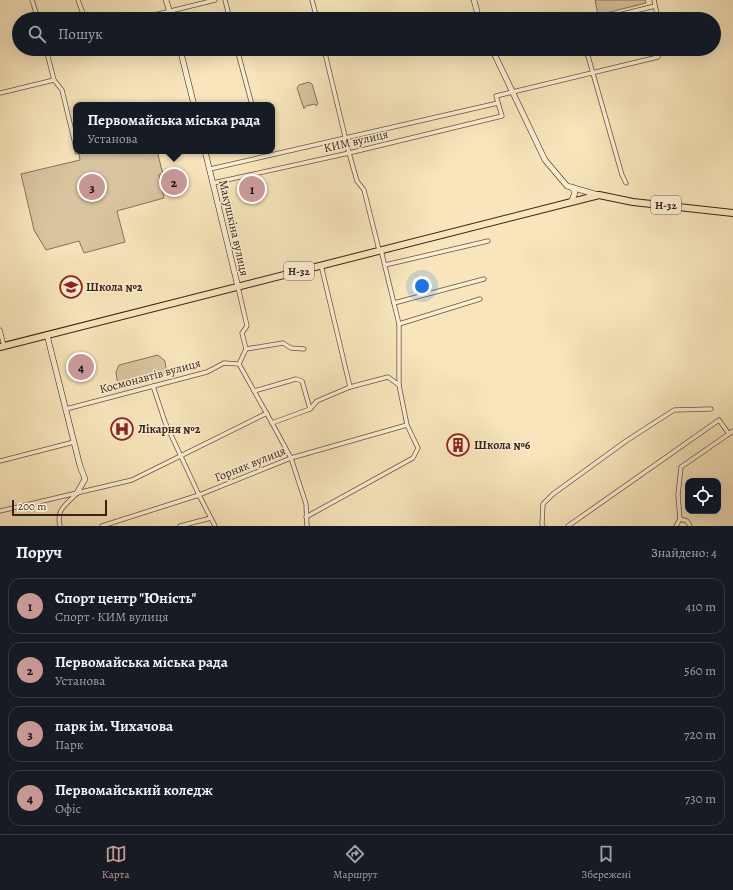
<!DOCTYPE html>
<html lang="uk">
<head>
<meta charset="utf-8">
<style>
  :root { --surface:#171b24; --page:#20242c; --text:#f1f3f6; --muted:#9ea1a6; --line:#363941; --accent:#c59692 }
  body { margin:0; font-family:Alegreya,serif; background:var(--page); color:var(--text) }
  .controls { position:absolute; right:12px; bottom:12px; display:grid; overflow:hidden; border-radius:8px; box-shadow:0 4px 16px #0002 }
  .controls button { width:36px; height:36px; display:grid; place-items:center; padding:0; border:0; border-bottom:1px solid var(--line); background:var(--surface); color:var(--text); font:20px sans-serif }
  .scale { position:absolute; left:12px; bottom:10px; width:95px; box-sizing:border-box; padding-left:4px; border:2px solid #392217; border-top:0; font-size:11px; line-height:14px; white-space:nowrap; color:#392217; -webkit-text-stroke:3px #faeed3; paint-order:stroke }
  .you { position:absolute; left:422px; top:286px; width:14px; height:14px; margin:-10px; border:3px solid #fff; border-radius:50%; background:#1a73e8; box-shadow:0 0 0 6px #1a73e833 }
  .badge { display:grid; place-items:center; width:26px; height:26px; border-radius:50%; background:var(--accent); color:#111; font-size:13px; font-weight:700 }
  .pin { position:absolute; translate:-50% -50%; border:2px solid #fff; box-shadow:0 1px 4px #0006 }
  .popup { position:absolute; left:73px; top:102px; width:202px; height:52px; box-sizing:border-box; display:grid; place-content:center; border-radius:8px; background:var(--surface); filter:drop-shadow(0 1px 3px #0005); font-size:13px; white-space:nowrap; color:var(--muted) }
  .popup b { font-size:15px; color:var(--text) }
  .popup::after { content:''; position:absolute; left:50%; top:100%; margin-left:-8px; border:8px solid transparent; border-top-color:var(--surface) }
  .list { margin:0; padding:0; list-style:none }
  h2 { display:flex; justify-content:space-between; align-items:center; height:52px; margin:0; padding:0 16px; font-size:17px }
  h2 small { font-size:13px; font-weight:400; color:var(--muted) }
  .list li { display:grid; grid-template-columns:26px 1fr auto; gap:12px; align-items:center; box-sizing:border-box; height:56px; margin:0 8px 8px; padding:0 8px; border:1px solid var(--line); border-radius:12px }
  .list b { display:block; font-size:15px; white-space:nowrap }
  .list p { margin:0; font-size:13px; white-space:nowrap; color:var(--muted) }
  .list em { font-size:13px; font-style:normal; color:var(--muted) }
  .icon { flex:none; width:22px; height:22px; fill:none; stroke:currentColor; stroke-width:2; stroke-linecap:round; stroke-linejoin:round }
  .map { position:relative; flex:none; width:733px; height:526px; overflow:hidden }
  .search { position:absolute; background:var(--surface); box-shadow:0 4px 16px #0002; left:12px; right:12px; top:12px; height:44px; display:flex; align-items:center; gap:10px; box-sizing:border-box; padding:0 14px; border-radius:22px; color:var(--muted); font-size:15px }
  .sheet { height:308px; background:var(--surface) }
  nav { display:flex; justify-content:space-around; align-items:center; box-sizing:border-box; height:56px; border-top:1px solid var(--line); background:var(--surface); font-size:11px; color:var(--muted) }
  nav a { display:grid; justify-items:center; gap:2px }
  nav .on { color:var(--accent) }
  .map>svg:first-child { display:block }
</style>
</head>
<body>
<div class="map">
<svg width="733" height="526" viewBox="0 0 733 526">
  <rect width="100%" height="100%" fill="#f8e5bb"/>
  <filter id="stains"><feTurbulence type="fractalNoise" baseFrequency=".005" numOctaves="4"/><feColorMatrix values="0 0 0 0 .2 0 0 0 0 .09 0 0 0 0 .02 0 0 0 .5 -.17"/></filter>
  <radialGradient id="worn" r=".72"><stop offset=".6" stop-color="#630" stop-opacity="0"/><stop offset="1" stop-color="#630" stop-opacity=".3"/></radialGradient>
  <g fill="#d8c49f" stroke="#88735b">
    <path d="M595,0H645L646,3L598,15Z"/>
    <path d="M309,82L312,84L318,104L316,106L315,104L306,106L304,109L297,88L299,85Z"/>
    <path d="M90,151H157L163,174L159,175L164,198L117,211L125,242L84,253L79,241L46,250L34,230L21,174L80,160L79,154Z"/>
    <path d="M158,355L165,361L166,369L163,374L124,386L117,380L116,372L119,365Z"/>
  </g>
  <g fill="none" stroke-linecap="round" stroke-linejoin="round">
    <g stroke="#695340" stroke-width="5">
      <g id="street">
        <path d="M32,0L38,19"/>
        <path d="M78,0L85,19"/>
        <path d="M225,0L230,19"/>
        <path d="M312,0L317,19"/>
        <path d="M654,0L658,19"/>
        <path d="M138,19L215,0"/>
        <path d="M602,19L655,6"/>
        <path d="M46,49L54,80L62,90L76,148"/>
        <path d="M237,49L252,105"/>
        <path d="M324,49L349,153L357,181L364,190L379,250"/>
        <path d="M586,49L622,175L626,183"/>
        <path d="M0,93L54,80"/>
        <path d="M77,151V152"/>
        <path d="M210,169L498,103"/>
        <path d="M213,183L349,153L502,116L496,96L658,57L660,49"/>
        <path d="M321,265L350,387"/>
        <path d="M385,265L488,241"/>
        <path d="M238,287L247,326L242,333L246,349L239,364L272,423L310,409L317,401L350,387L388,377L399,385"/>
        <path d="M394,303L484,279"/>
        <path d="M399,324L480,299"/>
        <path d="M0,330L4,346"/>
        <path d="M246,349L283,343L291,348L304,349"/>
        <path d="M153,386L165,422L199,495L215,526"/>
        <path d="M254,391L296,379L302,381L310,409"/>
        <path d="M66,409L207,372L224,363L239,364"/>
        <path d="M272,423L291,458L306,504L307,526"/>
        <path d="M0,461L74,442"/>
        <path d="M0,511L132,480L267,413"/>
        <path d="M306,517L413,458L418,448L407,425L399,385V324L381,250"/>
        <path d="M680,519L687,521L690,526"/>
        <path d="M60,526C56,509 66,505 76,494"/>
        <path d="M102,526L199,495L291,458L407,425"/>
        <path d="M180,526L211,518"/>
        <path d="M543,526L542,524L543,504L553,494L626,441L674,410L711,409"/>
        <path d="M568,526L719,420L729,434"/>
        <path d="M676,526L680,519L678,495L681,467L733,431"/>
      </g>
    </g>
    <g stroke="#392217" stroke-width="6">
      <g id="secondary">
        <path d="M166,0L172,19"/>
        <path d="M474,0L479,19"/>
        <path d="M180,49L194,105"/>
        <path d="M492,49L545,160L567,186L598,195"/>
        <path d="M205,151L238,287"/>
        <path d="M571,202L575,193L572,187"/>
        <path d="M47,335L80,466L85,479L77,493"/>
      </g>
    </g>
    <g stroke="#392217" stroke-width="8">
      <path id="primary" d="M0,347L599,195L633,202L733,213"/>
    </g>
    <use href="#street" stroke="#faeed3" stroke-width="3.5"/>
    <use href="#secondary" stroke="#faeed3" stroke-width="5"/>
    <use href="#primary" stroke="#f8e5bb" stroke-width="6"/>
  </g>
  <defs>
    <g id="school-ring" transform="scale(1.15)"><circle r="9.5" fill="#faeed3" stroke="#8f2418" stroke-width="1.5"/><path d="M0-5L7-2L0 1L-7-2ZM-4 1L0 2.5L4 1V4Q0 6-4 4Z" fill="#8f2418"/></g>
    <g id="hospital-ring" transform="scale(1.15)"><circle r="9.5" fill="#faeed3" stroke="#8f2418" stroke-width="1.5"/><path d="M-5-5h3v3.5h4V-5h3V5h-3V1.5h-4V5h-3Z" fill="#8f2418"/></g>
    <g id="building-ring" transform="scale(1.15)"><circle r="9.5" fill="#faeed3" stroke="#8f2418" stroke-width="1.5"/><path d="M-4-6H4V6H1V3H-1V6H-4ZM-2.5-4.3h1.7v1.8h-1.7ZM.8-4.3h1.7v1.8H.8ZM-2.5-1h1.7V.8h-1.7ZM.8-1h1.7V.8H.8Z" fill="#8f2418"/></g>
  </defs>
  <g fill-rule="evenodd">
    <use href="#school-ring" x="71" y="287"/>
    <use href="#hospital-ring" x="122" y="429"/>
    <use href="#building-ring" x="458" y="445"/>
  </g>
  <g text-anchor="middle" stroke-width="3" stroke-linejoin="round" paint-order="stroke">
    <g fill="#faeed3" stroke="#735f4f" stroke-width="1">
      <rect x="651" y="196" width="30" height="18" rx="3"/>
      <rect x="284" y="262" width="30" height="18" rx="3"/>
    </g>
    <g font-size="11" font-weight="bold" fill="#392217">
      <text x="666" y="209">Н-32</text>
      <text x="299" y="275">Н-32</text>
    </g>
    <g font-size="12" fill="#392217" stroke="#faeed3">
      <text transform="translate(356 141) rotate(-13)" y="4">КИМ вулиця</text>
      <text transform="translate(234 228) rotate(77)" y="4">Макушкіна вулиця</text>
      <text transform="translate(150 376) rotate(-15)" y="4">Космонавтів вулиця</text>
      <text transform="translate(250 464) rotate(-22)" y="4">Горняк вулиця</text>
    </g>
    <g font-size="12" font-weight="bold" fill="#392217" stroke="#faeed3" text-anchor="start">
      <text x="86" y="291">Школа №2</text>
      <text x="138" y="433">Лікарня №2</text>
      <text x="474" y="449">Школа №6</text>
    </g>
  </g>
  <rect width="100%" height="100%" filter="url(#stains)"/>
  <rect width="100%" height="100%" fill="url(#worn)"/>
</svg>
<div class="controls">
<button><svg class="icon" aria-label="locate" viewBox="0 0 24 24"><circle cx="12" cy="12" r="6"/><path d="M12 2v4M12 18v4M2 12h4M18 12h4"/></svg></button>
</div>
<div class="scale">200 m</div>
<div class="you"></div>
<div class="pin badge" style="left:252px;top:189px">1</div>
<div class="pin badge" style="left:174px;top:182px">2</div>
<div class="popup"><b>Первомайська міська рада</b>Установа</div>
<div class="pin badge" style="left:92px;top:187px">3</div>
<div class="pin badge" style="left:81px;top:367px">4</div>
<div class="search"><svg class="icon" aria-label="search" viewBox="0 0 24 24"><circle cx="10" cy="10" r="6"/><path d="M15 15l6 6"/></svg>Пошук</div>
</div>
<section class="sheet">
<h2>Поруч<small>Знайдено: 4</small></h2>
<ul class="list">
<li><span class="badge">1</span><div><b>Спорт центр &quot;Юність&quot;</b><p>Спорт · КИМ вулиця</p></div><em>410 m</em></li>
<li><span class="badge">2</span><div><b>Первомайська міська рада</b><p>Установа</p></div><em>560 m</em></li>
<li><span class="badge">3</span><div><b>парк ім. Чихачова</b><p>Парк</p></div><em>720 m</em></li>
<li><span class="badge">4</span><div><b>Первомайський коледж</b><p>Офіс</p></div><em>730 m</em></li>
</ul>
</section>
<nav>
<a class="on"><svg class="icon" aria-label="map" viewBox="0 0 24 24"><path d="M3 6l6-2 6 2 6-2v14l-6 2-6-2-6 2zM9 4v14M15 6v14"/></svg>Карта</a>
<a><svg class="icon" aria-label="directions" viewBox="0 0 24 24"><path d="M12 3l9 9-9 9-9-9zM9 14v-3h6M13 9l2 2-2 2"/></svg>Маршрут</a>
<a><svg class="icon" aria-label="saved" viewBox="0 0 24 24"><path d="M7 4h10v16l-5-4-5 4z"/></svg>Збережені</a>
</nav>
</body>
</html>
